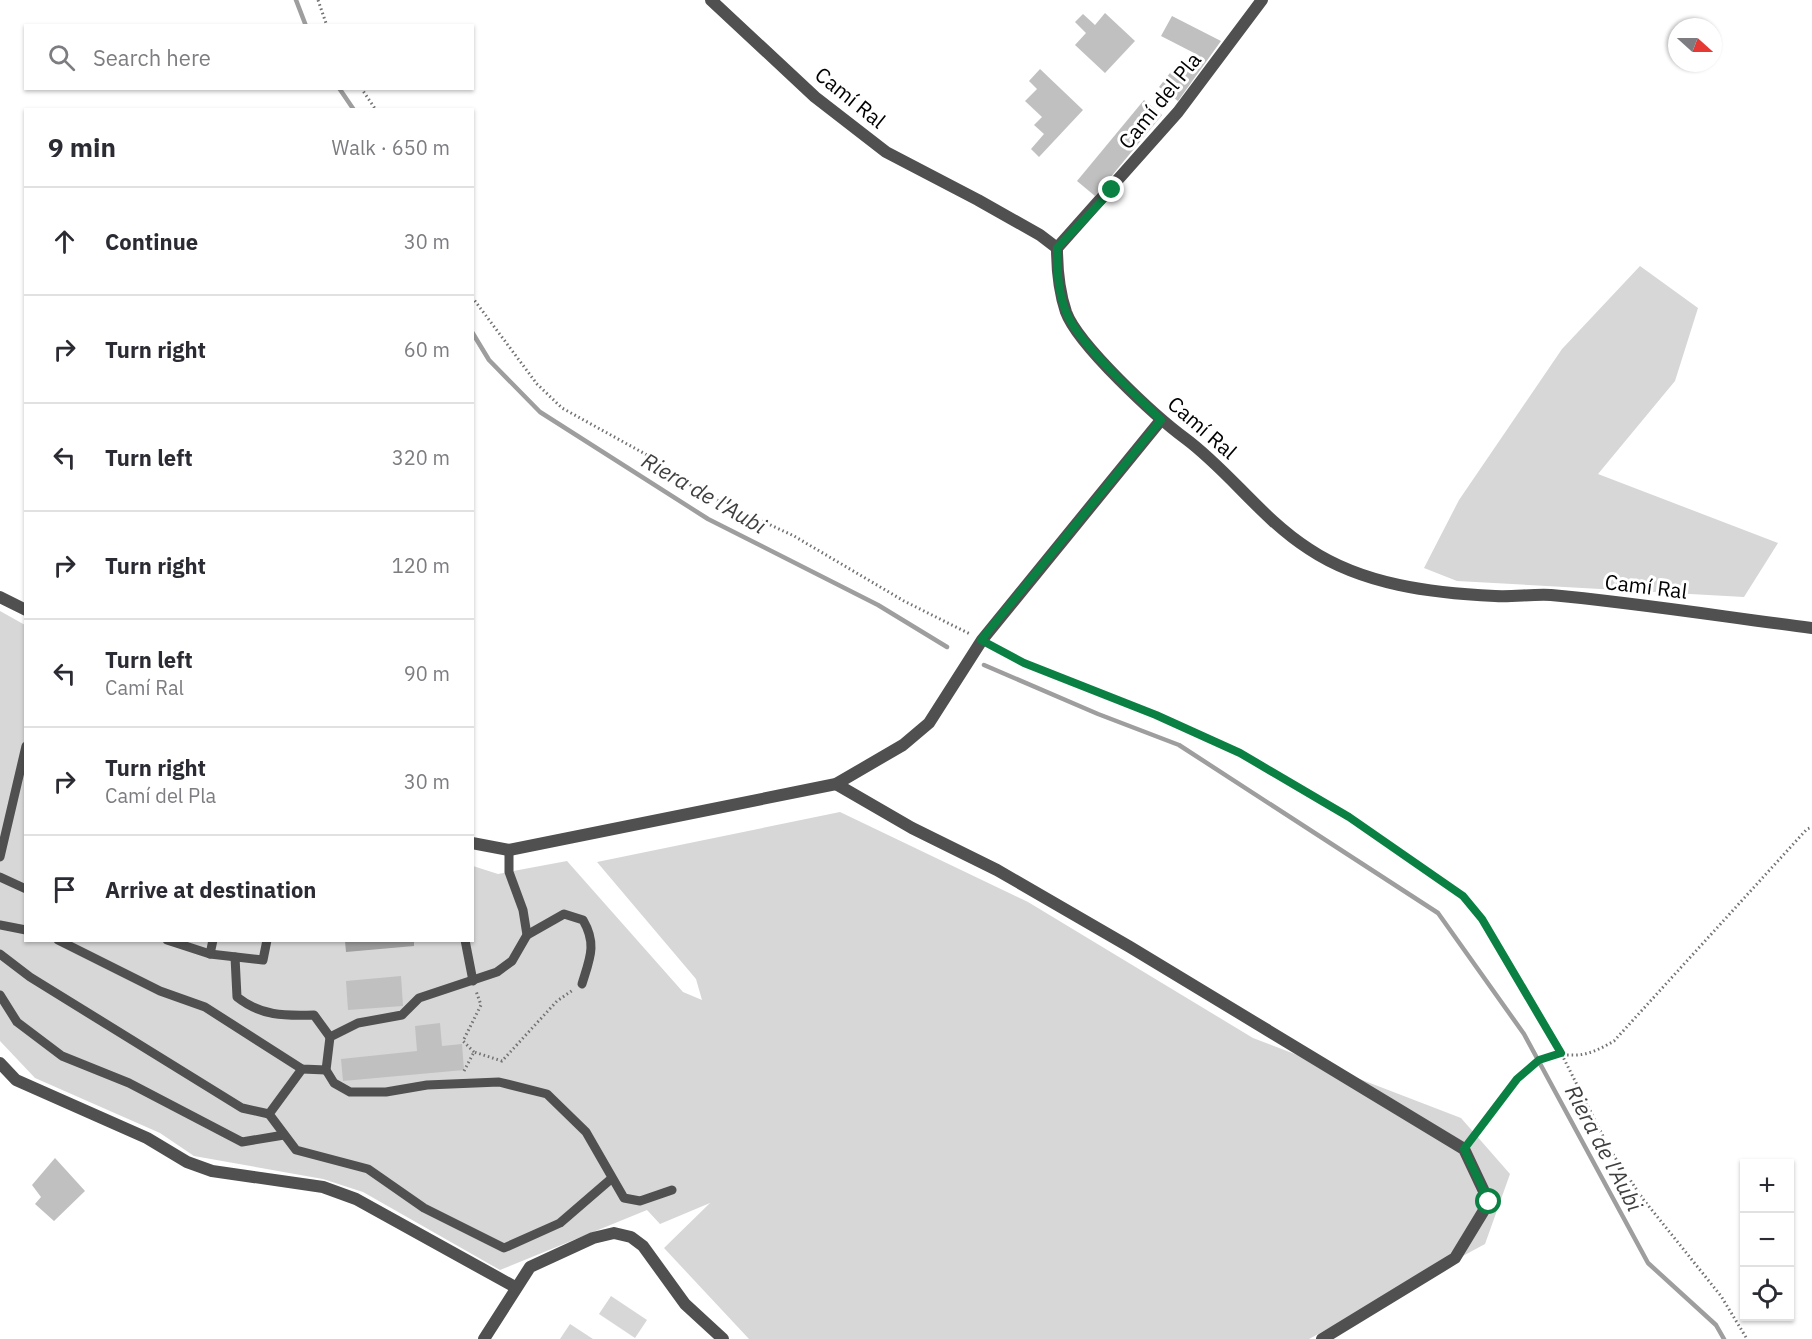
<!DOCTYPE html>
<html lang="en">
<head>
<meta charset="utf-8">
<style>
  :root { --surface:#fff; --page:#f7f7f7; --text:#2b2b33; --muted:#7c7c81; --line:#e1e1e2 }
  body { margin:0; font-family:"IBM Plex Sans",sans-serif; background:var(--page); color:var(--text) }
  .controls { position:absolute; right:18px; bottom:18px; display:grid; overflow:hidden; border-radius:0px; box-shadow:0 2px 4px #0004 }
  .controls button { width:54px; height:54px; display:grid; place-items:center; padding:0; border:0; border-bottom:2px solid var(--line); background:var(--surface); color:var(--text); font:30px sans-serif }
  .compass { position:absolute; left:1668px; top:18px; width:54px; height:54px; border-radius:50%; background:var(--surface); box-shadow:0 2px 4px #0004; rotate:111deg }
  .stop { position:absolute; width:18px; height:18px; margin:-14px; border:4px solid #0b8043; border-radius:50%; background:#fff }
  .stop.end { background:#0b8043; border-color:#fff; box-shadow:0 2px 6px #0008 }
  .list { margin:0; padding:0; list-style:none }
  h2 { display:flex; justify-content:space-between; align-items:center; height:78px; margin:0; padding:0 24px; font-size:26px }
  h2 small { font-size:20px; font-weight:400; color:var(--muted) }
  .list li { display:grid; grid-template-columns:39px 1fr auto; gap:18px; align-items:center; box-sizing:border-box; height:108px; padding:0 24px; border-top:2px solid var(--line) }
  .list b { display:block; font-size:22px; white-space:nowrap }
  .list p { margin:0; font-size:20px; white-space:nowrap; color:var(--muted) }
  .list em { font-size:20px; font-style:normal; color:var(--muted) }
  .icon { flex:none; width:33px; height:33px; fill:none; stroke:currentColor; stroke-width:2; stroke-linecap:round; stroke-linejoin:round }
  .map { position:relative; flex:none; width:1812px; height:1339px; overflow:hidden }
  .search { position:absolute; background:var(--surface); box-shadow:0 2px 4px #0004; left:24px; top:24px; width:450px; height:66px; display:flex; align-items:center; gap:15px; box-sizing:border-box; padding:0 21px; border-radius:0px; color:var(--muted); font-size:22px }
  .panel { position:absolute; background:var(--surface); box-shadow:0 2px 4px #0004; left:24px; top:108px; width:450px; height:834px; border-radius:0px }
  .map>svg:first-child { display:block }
</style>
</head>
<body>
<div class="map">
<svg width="1812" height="1339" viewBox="0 0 1812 1339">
  <rect width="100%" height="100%" fill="#fff"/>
  <g fill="#d7d7d7">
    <path d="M1640,266L1698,308L1675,381L1598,474L1778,543L1744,597L1457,581L1424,568L1459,500L1562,349Z"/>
    <path d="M0,611L25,625L26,940H472L473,866L498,874L567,861L683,992L702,1000L696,979L597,862L840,812L1028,902L1253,1038L1461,1118L1510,1174L1485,1244L1309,1339H749L664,1248L710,1203L660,1224L647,1210L500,1270L363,1192L323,1179L194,1156L160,1133L35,1078L0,1041Z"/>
    <path d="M611,1296L647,1320L635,1338L599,1314Z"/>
    <path d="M570,1324L593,1339H560Z"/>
  </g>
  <path fill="#9e9e9e" d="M345,941H414V946L346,952Z"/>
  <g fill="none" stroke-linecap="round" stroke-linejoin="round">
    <g stroke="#9e9e9e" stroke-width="4.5">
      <path d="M296,0L306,26"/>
      <path d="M339,88L354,110"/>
      <path d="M472,332L489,360L540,412L708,519L878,605L947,647"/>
      <path d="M984,665L1098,714L1179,745L1438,913L1524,1034L1648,1263L1716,1325L1724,1339"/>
    </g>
  </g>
  <g fill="#c0c0c0">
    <path d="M1105,13L1135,41L1105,73L1075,45L1086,33L1075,22L1083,14L1095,25Z"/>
    <path d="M1172,16L1221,41L1178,101L1159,87L1177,64L1186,69L1196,54L1161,36Z"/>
    <path d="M1040,69L1083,110L1039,157L1031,149L1044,134L1034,125L1042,117L1025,101L1037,89L1029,81Z"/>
    <path d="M1144,100L1162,115L1095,196L1077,181Z"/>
    <path d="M401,976L403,1006L348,1010L346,981Z"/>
    <path d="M440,1023L442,1046L462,1044L464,1070L343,1081L341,1059L417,1051L415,1026Z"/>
    <path d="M55,1158L85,1191L54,1221L35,1204L41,1197L32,1185Z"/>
  </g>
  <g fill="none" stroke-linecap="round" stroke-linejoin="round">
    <g stroke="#727272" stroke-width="3" stroke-dasharray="1.5 3" stroke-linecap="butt">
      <path d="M318,0L327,26"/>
      <path d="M361,88L376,110"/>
      <path d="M472,297L537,384L562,408L656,460L700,492L794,536L904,601L970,634"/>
      <path d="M994,647L1024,663L1156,715L1240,753L1349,817L1463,896L1482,919L1561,1053L1610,1150L1643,1199L1721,1296L1747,1339"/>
      <path d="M474,1052L463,1041L481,1005L476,991"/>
      <path d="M464,1071L474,1052L502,1061L557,1001L573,990"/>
      <path d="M1470,1140C1490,1115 1511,1076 1540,1060C1552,1054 1563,1055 1575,1055C1589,1055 1602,1048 1614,1041L1807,829L1812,827"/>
    </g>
    <g stroke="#505050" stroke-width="9">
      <path d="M509,850V872L523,910L527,935L512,961L497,972L419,998L402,1015L358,1023L330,1037L326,1070L334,1083L350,1092H386L427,1085L499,1082L547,1094L586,1132L624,1198L640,1201L672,1190"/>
      <path d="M0,857L26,746"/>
      <path d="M0,877L26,889"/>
      <path d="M0,925L26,930"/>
      <path d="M527,935L564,914L583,920C597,944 590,958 582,984"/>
      <path d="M58,940L160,991L205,1007L302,1069L326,1070"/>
      <path d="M167,940L210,954L263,960L267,940"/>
      <path d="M465,940L473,981"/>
      <path d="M0,954L30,977L242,1108L269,1114"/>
      <path d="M210,954L213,940"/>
      <path d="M235,957L237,997C261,1016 284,1016 314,1015L330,1037"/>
      <path d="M0,995L17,1022L62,1056L129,1083L242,1142L284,1135"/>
      <path d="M302,1069L269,1114L296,1150L368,1169L424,1208L504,1248L560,1223L611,1179"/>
    </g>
    <g stroke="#505050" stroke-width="12">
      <path d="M711,0L815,97L886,152L978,200L1040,235L1057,248C1057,270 1059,291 1066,312C1078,345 1156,417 1186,439C1230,472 1262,519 1309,549C1363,585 1432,593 1495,596C1514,597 1532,594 1551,595C1638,603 1725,617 1812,628"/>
      <path d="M1057,248L1178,112L1262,0"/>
      <path d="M0,597L26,610"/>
      <path d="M836,784L912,828L997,870L1130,947L1464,1149L1489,1202L1455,1258L1322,1339"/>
      <path d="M472,843L509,850L836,784L903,745L929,723L982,640L1161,420"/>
      <path d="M0,1063L16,1080L147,1138L187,1162L212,1171L323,1187L356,1199L515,1287"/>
      <path d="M484,1339L530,1267L593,1238L614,1233L631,1237L643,1246L685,1304L723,1339"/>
    </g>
  </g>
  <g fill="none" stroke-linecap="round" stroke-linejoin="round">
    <path stroke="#0b8043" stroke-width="8" d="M1112,190L1057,248C1057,270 1058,292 1066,312C1078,343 1136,395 1161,420L981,640L1024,663L1156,715L1240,753L1349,817L1463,896L1482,919L1561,1053L1539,1060L1517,1079L1464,1149L1489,1202"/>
  </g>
  <g text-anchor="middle" stroke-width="6" stroke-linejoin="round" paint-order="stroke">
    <g font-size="21" fill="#000" stroke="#fff">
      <text transform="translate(850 98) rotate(39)" y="7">Camí Ral</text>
      <text transform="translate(1160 101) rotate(-51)" y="7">Camí del Pla</text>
      <text transform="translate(1202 428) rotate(41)" y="7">Camí Ral</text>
      <text transform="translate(1646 587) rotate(7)" y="7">Camí Ral</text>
    </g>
    <g font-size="22" font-style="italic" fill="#3f3f3f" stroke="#fff">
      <text transform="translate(704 493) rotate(30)" y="8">Riera de l'Aubi</text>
      <text transform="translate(1604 1148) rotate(62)" y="8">Riera de l'Aubi</text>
    </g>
  </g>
</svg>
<div class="controls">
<button>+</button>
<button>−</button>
<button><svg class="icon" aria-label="locate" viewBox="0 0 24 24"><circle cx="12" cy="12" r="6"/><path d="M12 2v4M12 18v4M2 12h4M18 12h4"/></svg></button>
</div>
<svg class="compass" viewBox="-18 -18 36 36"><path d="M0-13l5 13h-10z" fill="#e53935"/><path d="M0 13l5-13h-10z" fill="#7c7c81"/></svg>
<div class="stop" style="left:1489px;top:1202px"></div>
<div class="stop end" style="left:1112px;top:190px"></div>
<div class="search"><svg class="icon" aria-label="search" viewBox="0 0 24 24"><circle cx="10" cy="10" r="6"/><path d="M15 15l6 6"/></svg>Search here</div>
<section class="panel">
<h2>9 min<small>Walk · 650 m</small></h2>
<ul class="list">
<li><svg class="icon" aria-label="ahead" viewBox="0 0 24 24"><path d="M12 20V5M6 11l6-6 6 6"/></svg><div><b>Continue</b></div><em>30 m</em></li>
<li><svg class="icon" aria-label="right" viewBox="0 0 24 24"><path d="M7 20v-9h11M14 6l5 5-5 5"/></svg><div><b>Turn right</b></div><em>60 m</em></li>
<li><svg class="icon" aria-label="left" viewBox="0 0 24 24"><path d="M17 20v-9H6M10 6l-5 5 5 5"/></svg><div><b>Turn left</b></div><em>320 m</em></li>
<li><svg class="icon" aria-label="right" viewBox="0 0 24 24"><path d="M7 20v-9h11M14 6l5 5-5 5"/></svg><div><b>Turn right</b></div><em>120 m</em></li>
<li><svg class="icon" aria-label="left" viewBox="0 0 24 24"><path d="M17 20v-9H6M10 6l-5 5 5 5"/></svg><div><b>Turn left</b><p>Camí Ral</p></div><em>90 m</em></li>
<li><svg class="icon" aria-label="right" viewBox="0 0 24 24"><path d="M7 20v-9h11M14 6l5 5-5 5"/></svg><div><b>Turn right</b><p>Camí del Pla</p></div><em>30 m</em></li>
<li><svg class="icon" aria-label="arrive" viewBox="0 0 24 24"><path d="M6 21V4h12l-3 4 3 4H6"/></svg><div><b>Arrive at destination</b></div></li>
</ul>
</section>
</div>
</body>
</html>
